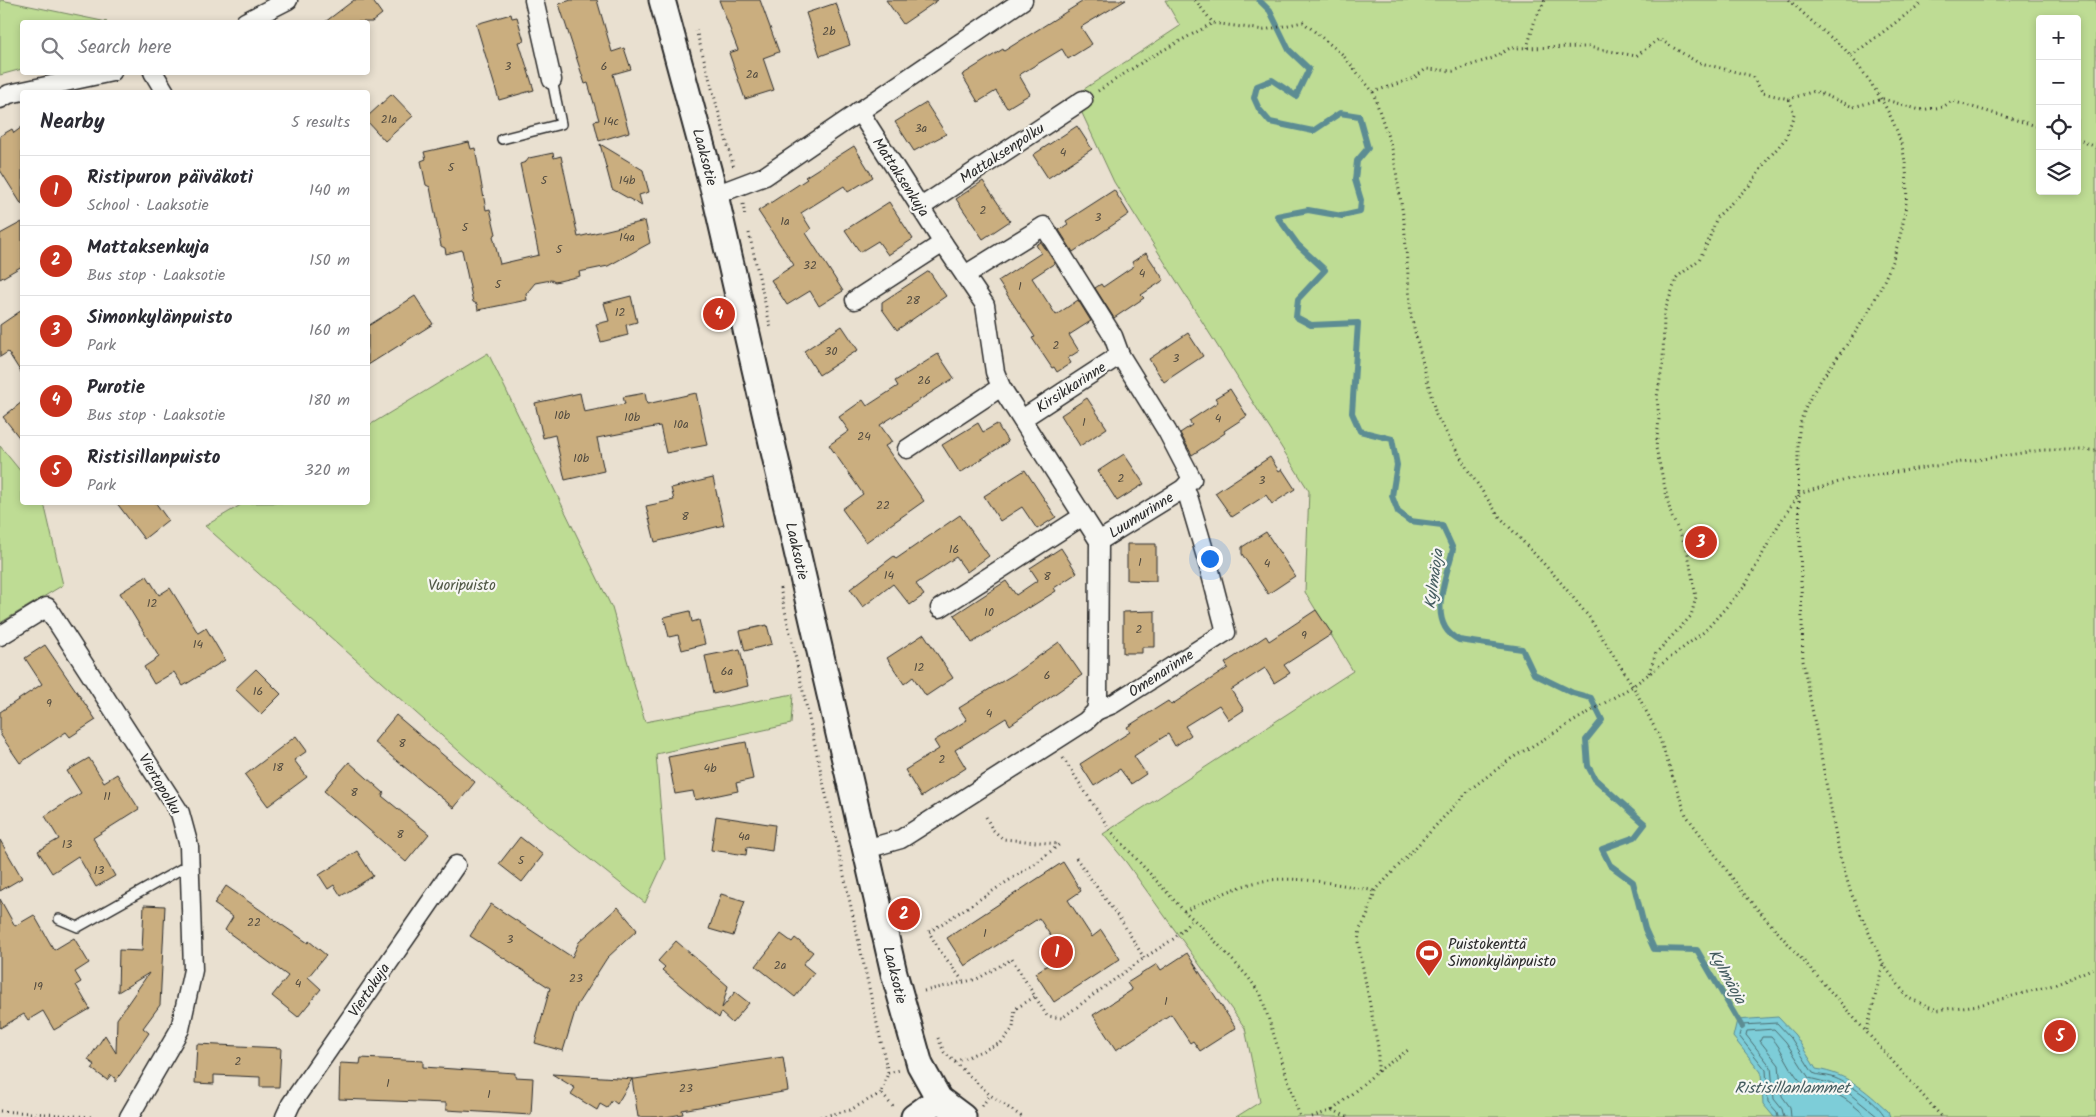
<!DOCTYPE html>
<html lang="en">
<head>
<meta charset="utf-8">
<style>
  :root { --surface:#fff; --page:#f7f7f7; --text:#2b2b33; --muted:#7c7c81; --line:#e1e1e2; --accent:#c8321e }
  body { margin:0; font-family:Kalam,sans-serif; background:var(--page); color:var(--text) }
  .controls { position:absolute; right:15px; top:15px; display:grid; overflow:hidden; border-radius:5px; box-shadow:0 2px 8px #0003 }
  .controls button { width:45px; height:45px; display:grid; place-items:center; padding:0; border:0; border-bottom:1px solid var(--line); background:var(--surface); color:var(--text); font:25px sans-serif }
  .you { position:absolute; left:1209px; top:558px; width:18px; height:18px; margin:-12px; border:4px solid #fff; border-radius:50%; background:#1a73e8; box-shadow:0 0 0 8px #1a73e833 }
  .badge { display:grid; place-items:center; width:32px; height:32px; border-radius:50%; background:var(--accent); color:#fff; font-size:16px; font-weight:700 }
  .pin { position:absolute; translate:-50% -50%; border:2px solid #fff; box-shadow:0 1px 5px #0006 }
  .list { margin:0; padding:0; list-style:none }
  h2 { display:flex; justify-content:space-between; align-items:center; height:65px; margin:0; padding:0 20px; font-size:21px }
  h2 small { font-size:16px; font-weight:400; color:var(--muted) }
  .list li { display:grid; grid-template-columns:32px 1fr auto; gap:15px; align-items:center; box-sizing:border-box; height:70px; padding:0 20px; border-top:1px solid var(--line) }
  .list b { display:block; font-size:19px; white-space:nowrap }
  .list p { margin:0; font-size:16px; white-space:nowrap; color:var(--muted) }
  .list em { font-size:16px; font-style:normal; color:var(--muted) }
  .icon { flex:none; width:28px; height:28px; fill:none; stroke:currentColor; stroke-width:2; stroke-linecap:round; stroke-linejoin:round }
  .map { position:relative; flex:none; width:2096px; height:1117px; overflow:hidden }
  .search { position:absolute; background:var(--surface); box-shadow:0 2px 8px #0003; left:20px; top:20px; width:350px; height:55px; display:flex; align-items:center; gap:12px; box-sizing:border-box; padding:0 18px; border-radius:5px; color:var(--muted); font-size:19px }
  .panel { position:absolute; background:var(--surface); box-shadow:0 2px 8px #0003; left:20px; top:90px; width:350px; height:415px; border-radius:5px }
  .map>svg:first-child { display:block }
</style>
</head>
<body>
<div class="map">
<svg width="2096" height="1117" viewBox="0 0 2096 1117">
  <rect width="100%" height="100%" fill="#e9e0d0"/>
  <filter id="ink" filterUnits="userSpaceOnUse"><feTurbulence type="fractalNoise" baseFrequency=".02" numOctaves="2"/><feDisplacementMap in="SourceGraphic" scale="10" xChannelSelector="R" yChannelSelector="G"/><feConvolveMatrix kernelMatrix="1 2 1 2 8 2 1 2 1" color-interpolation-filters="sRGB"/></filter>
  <g filter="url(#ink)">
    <g fill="#bedc94" stroke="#748460" fill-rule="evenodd">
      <path d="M0,0H1L107,22H22V69L0,75Z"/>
      <path d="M1165,0H2096V1117H1236L1260,1102L1245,1028L1126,862L1103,834L1353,671L1305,592L1309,491L1114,182L1081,111L1072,97L1180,26ZM2040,19H2077V191H2040Z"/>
      <path d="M488,353L612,608L645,722L793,694L791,724L656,754L665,860L645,903L503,790L205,526L244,503L368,502V426Z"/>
      <path d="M0,446L22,473V502L44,503L63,585L0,623Z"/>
    </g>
    <path fill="#7dcdd8" stroke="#5c8c93" d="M1778,1017L1795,1035L1816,1069C1848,1074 1865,1090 1888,1111L1890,1117H1774L1763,1104L1761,1072L1733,1037L1737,1020Z"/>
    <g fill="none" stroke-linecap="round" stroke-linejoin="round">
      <g stroke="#4c6c70" stroke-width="1">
        <path d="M1778,1117L1777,1112L1768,1102L1766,1070L1739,1036L1742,1025L1777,1023L1791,1038L1813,1073C1819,1076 1826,1075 1832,1077C1847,1082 1878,1102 1885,1117"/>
        <path d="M1784,1117L1782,1109L1774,1099L1771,1067L1746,1035L1747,1031L1774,1029L1786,1042L1809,1078L1829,1083L1845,1090L1878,1117"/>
        <path d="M1791,1117L1790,1107L1782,1096L1779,1065L1760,1041L1762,1037H1771C1784,1050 1791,1075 1805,1085C1812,1090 1820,1088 1828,1090C1843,1096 1855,1106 1867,1117"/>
      </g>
      <path stroke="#5c8c93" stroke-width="6" d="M1259,0L1270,11L1289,50L1309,69L1296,96L1272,80L1257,86L1254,98L1259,109L1270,122L1313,131L1340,113L1359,116L1368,148L1357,161L1355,180L1361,200L1360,212L1342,216L1308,210L1277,216L1298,245L1325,270L1298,299L1296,317L1311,325L1358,323L1352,413L1360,431L1392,439L1397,465L1392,496L1398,512L1410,521L1442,525L1453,549C1447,576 1425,624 1459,640L1522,649L1534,674L1573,693L1591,698L1602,720L1586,740L1588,766L1595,779L1645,824L1635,837L1602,849L1610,865L1633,882L1645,929L1654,949L1697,950L1742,1027"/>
    </g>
    <g fill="#caae7f" stroke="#2b2b2b">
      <path d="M354,0H372L382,14L372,22H325Z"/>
      <path d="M571,0H597L612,52L624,48L631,69L613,74L629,132L599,141L594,121L599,120L588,83L585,84L559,4Z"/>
      <path d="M719,0H760L779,52L763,58L774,90L745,99L729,53L738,50Z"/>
      <path d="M886,0H938L903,24Z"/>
      <path d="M1085,0H1126L1081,27L1092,44L1068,59L1062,49L1019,75L1030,94L1007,108L996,91L978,102L962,75L1003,49L1004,51Z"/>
      <path d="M836,3L850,45L820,56L806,13Z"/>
      <path d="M511,14L512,18L517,17L524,41L519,42L534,90L499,100L476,24Z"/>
      <path d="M392,94L413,116L385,141L368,122V116Z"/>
      <path d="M926,103L946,134L914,151L895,122Z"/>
      <path d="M1077,126L1092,149L1048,178L1033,155Z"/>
      <path d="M22,127V205L0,170V136L12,129L14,133Z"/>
      <path d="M469,142L471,149L475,148L486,210L490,209L496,234L493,236L500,264L539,255L520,164L526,162L529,158L553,153L554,158L561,156L578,237L645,221L650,243L608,266L579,272L580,276L555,282L551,280L535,283L526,294L527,300L478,310L477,304L473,302L462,250L446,254L445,248L441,246L430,187L426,185L421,161L426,159L424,152Z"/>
      <path d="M600,144L643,170L649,192L639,195L642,206L612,189Z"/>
      <path d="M854,146L873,177L848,192L844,186L801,213L811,229L806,233L843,291L819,306L810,291L787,305L771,280L794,265L758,211L807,179L805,177Z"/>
      <path d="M983,181L1010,221L983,239L956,199Z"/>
      <path d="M1114,190L1129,214L1073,252L1059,230L1068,224L1066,221Z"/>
      <path d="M889,202L913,239L888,255L878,241L860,252L845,230Z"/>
      <path d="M22,222V266L0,279V234Z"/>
      <path d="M1041,242L1055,263L1032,278L1056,315L1078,300L1091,321L1069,335L1079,351L1068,358L1071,363L1057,372L1054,367L1052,368L1032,338L1035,337L998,281L1041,253L1036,245Z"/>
      <path d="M1146,253L1164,280L1141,295L1144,298L1114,318L1095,288L1101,284L1103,287L1134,266L1132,262Z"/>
      <path d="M929,271L946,296L897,330L882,309V302Z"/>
      <path d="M415,296L433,324L368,365V326Z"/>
      <path d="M631,296L637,322L626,325L628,335L601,342L596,324L609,321L604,303Z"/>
      <path d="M22,310V374L8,352L0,357V325Z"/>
      <path d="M842,326L858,350L819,375L804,351Z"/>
      <path d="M1188,333L1203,356L1164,382L1149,359Z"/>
      <path d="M938,354L954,378L880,425L892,442L885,446L924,501L866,542L842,509L863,494L829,445L849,431L839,417L863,400L867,406L898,386L895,381Z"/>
      <path d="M1230,389L1247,416L1224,431L1225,433L1192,455L1180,433L1192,425L1189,421L1218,402L1215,398Z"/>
      <path d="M580,393L584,412L625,404L623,397L645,393L647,404L696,393L707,445L666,453L660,426L597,438L604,471L565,480L555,435L543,438L535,403Z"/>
      <path d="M1087,398L1107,428L1080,446L1061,415Z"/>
      <path d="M22,402V441L3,417Z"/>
      <path d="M978,423L983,432L997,424L1008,442L960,473L942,445Z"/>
      <path d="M1124,454L1144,484L1117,501L1098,471Z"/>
      <path d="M1270,457L1279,471L1282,469L1295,489L1272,504L1266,495L1232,517L1215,493Z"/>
      <path d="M1025,470L1056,517L1037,529L1022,507L1000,521L984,496Z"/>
      <path d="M713,478L724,525L655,542L646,506L674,500L671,488Z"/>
      <path d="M116,502H155L168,520L144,539Z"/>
      <path d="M960,515L989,556L967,572L956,557L916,584L924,595L910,605L893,584L863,607L850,589L894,556L896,559Z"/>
      <path d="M1266,532L1295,576L1268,594L1242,554V547Z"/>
      <path d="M1127,544H1156V581L1127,580Z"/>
      <path d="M1061,548L1077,573L1054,588L1056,591L1029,608L1028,607L972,643L954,615L1006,581L1016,595L1038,580L1030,568Z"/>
      <path d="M147,576L159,595L170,588L198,633L206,628L225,660L183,686L174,672L154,684L144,667L159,657L120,593Z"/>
      <path d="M1316,610L1332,634L1284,665L1290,673L1274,683L1265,668L1231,690L1244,710L1229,720L1219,705L1185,726L1191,735L1175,746L1168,734L1134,756L1146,774L1131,784L1120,769L1094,786L1080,764L1130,732L1127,727L1168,701L1171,705L1228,668L1225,663L1266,636L1269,641Z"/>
      <path d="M690,611L692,622L699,620L705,644L682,650L678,635L669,637L664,617Z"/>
      <path d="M1155,611V647H1142V653H1123V612Z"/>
      <path d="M767,625L772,644L745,651L740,631Z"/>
      <path d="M924,634L953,678L926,696L913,677L904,684L887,658Z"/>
      <path d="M1059,642L1082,675L1010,725L1006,718L955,750L966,768L921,797L905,770L939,749L934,741L967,720L959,708L1014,674Z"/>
      <path d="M45,645L96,720L70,737L66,732L20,763L0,734V712L42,684L25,658Z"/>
      <path d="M740,649L748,686L713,694L705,656Z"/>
      <path d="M256,669L281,694L261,714L235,689Z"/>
      <path d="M396,715L475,782L454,808L374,742Z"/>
      <path d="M296,736L307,751L294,760L307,777L268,806L245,775Z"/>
      <path d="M746,742L753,779L736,783L738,791L695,800L693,791L675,794L668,757Z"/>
      <path d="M89,758L104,782L117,774L139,809L93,838L115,876L96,887L78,856L52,873L38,851L59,839L45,816L81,793L67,771Z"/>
      <path d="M349,762L384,793L382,796L429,834L406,862L324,791Z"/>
      <path d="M716,816L775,825L772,851L747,847L746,855L711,850Z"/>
      <path d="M520,837L543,855L522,882L499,864Z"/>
      <path d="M0,840L22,878L0,891Z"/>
      <path d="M357,851L373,876L341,896L334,885L328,889L319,875Z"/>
      <path d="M1063,862L1081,891L1068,900L1092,937L1101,930L1120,959L1054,1002L1035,973L1063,955L1039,918L965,966L947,938Z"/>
      <path d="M226,886L308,943L309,941L326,955L308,977L321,989L298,1017L272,996L288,976L225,930L233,917L214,904Z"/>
      <path d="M721,894L745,901L733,936L709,929Z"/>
      <path d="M0,899L15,926L34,915L54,950L74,938L89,963L75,972L81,982L76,985L90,1009L54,1030L43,1011L28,1020L24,1014L0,1028Z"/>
      <path d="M491,904L572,957L579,942L618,907L637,930L607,958L577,1005L563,1051L535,1043L550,988L470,936Z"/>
      <path d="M144,905L165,906L160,1005L143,1028L149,1033L115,1082V1078L111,1075L107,1080L92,1069L95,1065L88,1060L105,1035L116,1053L117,1019L149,973L118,992L119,950L142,951Z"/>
      <path d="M781,934L792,942L795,938L813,952L803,964L814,973L795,997L756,966Z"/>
      <path d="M676,941L728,986L722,1008L735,992L749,1003L732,1023L721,1013L719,1018L662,970L665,967L658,961Z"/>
      <path d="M1187,953L1236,1028L1200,1051L1193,1041L1190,1043L1171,1014L1116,1050L1093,1015L1132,990L1127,983L1157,964L1161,970Z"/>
      <path d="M197,1044L281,1048L279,1087H260V1077L214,1075V1084L195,1083Z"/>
      <path d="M783,1057L788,1091L682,1110L683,1114L665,1117H638L632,1079L617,1104L612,1100L607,1108L600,1104L597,1110L571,1094L575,1088L552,1074L635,1079Z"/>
      <path d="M361,1058L423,1061V1067L515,1073V1077L533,1078L531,1115L446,1110V1103L339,1099L340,1063L360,1064Z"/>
    </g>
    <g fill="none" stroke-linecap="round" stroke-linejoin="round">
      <g stroke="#2b2b2b" stroke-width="12">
        <g id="lane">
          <path d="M502,139L561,124L552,80"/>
          <path d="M59,919L78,927L190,864"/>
        </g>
      </g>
      <g stroke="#2b2b2b" stroke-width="21">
        <g id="street">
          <path d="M534,0L552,80"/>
          <path d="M245,22L288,0"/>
          <path d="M153,72L165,92"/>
          <path d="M0,99L9,94L112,72"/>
          <path d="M859,111L943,243L985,305L995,372L1001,387L1099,541L1098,699L1096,711L1086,721L901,839L866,849"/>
          <path d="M715,195L765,176L1023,0"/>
          <path d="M921,207L1083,100"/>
          <path d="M965,275L1044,226L1113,336L1120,355L1167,431L1192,479L1183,489L1099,541"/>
          <path d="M855,300L943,243"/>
          <path d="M1022,419L1120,355"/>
          <path d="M907,449L1001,387"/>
          <path d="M940,608L1083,516"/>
          <path d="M0,636L47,607L180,813L189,846L193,970L180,1029L129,1117"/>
          <path d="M1096,711L1113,704L1226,632L1209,567L1188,496L1183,489"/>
          <path d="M285,1117L291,1104L456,865"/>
        </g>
      </g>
      <g stroke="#2b2b2b" stroke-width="29">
        <g id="secondary">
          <path d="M662,0L715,195L894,973L920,1065L939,1099L963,1117"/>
          <path d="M914,1117L939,1099"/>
        </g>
      </g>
      <g stroke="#2b2b2b" stroke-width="3" stroke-dasharray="1 4" stroke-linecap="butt">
        <path d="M1195,0L1213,23L1264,30L1303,22L1342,54L1373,92L1393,152L1404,221L1411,316L1436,415L1468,470L1499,516L1557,578L1589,617L1633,686L1658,734L1686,815L1744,894L1942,1117"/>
        <path d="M1789,0C1800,10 1811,21 1823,31C1831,38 1841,44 1848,53C1873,83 1900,123 1905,162C1914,220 1888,282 1857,330C1840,356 1814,384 1804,412C1797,429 1798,448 1798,465L1803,661L1840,857L1851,893L1883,964L1908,998L1937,1010L1979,1005L2057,984L2096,967"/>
        <path d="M696,30L734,168"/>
        <path d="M1527,48L1535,20L1545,0"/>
        <path d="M1851,56L1919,5L1921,0"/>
        <path d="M1098,91L1147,59L1213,23"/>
        <path d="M1373,92L1414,78L1426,69L1453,71L1493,58L1510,48L1588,47L1636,56L1659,39L1697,62L1752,76L1763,93L1789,99L1815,91L1853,107L1883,99L1920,110L1943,107L1952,101L2040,127"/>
        <path d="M2077,139L2096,147"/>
        <path d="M743,204L745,217"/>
        <path d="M749,233L771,329"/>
        <path d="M780,588L888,1073L881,1093L895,1109"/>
        <path d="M1649,673L1656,653L1691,616L1696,597L1687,548L1671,515L1656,448L1659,419L1657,397L1663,362L1664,313L1677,277L1699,260L1708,242L1717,217L1751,184L1767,160L1786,138L1794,114L1789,99"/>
        <path d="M1063,758L1110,830L1184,911L1202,927L1248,977L1261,995L1300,1117"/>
        <path d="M986,817L992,829L1003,839L1059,844"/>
        <path d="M1076,858L1124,925L1144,958L1175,938L1193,919"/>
        <path d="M1184,911C1210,900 1235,886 1263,881C1296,875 1343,885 1375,891"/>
        <path d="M963,981L938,948L929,932L1036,863L1060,844"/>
        <path d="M924,991L977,979L1012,959L1047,1016L1062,1018L1144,958"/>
        <path d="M1867,1030L1883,964"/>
        <path d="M938,1038L944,1052L990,1095L1022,1117"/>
        <path d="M955,1062L1001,1043L1013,1028L1015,1009L1036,996"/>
        <path d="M1378,1071L1408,1050"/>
        <path d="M888,1073L900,1070"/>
        <path d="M982,1106L990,1095"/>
        <path d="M0,1111L92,1117"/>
        <path d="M820,1117L850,1110L881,1093"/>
        <path d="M1312,1117L1333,1110"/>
        <path d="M1347,1117L1333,1110L1378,1071V1047L1358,942L1360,929L1367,917L1375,891L1469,790L1512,758L1633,686L1705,631L1745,586L1779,524L1799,494L1849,479L2042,450H2096"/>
      </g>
      <use href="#lane" stroke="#f6f6f2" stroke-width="9"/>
      <use href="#street" stroke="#f6f6f2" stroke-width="18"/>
      <use href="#secondary" stroke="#f6f6f2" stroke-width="25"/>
    </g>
  </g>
  <defs>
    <g id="stadium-pin" transform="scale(1.4375)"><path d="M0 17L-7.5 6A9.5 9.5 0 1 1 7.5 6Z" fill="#c8321e" stroke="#f6f6f2"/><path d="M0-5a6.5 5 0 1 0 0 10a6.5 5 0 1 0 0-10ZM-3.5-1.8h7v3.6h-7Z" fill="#fff"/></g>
  </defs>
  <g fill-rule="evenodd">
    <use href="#stadium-pin" x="1429" y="953"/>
  </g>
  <g text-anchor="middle" stroke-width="4.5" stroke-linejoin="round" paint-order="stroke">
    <g font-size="12" fill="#534c40">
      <text x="829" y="35">2b</text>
      <text x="508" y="70">3</text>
      <text x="604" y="70">6</text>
      <text x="752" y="78">2a</text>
      <text x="389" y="123">21a</text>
      <text x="611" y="125">14c</text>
      <text x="921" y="132">3a</text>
      <text x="1063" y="156">4</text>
      <text x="451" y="171">5</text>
      <text x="544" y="184">5</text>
      <text x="627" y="184">14b</text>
      <text x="983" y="214">2</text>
      <text x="1098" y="221">3</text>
      <text x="785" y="225">1a</text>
      <text x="465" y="231">5</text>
      <text x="627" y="241">14a</text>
      <text x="559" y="253">5</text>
      <text x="810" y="269">32</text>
      <text x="1142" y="277">4</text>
      <text x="498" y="288">5</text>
      <text x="1020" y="290">1</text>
      <text x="913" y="304">28</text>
      <text x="620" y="316">12</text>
      <text x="1056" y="349">2</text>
      <text x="831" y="355">30</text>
      <text x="1176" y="362">3</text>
      <text x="924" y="384">26</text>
      <text x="562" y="419">10b</text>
      <text x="632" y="421">10b</text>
      <text x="1218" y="422">4</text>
      <text x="1084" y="426">1</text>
      <text x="681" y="428">10a</text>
      <text x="864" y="440">24</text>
      <text x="581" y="462">10b</text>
      <text x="1121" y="482">2</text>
      <text x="1262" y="484">3</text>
      <text x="883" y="509">22</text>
      <text x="685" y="520">8</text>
      <text x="954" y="553">16</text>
      <text x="1140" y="566">1</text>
      <text x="1267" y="567">4</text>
      <text x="889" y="579">14</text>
      <text x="1047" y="580">8</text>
      <text x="152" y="607">12</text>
      <text x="989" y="616">10</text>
      <text x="1139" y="633">2</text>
      <text x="1304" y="639">9</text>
      <text x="198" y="648">14</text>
      <text x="919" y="671">12</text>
      <text x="727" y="675">6a</text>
      <text x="1047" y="679">6</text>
      <text x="258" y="695">16</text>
      <text x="49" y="707">9</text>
      <text x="989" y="717">4</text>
      <text x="402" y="747">8</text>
      <text x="942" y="763">2</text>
      <text x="278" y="771">18</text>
      <text x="710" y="772">4b</text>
      <text x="354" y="796">8</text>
      <text x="107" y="800">11</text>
      <text x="400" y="838">8</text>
      <text x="744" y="840">4a</text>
      <text x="67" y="848">13</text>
      <text x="521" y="864">5</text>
      <text x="99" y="874">13</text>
      <text x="254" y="926">22</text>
      <text x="985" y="937">1</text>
      <text x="510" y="943">3</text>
      <text x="780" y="969">2a</text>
      <text x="576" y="982">23</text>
      <text x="298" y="987">4</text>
      <text x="38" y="990">19</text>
      <text x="1166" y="1005">1</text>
      <text x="238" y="1065">2</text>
      <text x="388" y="1087">1</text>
      <text x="686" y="1092">23</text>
      <text x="489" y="1098">1</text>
    </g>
    <g font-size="15" fill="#2b2b2b" stroke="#f6f6f2">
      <text transform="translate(1002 153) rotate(-33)" y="5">Mattaksenpolku</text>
      <text transform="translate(705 157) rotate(75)" y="5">Laaksotie</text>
      <text transform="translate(901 177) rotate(57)" y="5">Mattaksenkuja</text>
      <text transform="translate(1071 387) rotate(-33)" y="5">Kirsikkarinne</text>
      <text transform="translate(1141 515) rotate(-32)" y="5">Luumurinne</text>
      <text transform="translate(797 551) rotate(77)" y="5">Laaksotie</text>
      <text transform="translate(1161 673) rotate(-33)" y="5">Omenarinne</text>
      <text transform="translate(160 784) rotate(59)" y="5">Viertopolku</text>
      <text transform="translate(895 975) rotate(76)" y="5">Laaksotie</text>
      <text transform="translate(369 990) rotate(-56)" y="5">Viertokuja</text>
    </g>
    <g font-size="15" fill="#505745" stroke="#f6f6f2">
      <text x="462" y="590">Vuoripuisto</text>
    </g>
    <g font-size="15" fill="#2b2b2b" stroke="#f6f6f2" text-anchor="start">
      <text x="1448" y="949">Puistokenttä<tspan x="1448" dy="17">Simonkylänpuisto</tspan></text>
    </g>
    <g font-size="16" font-style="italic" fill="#445c5f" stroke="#f6f6f2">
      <text transform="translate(1433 579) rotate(-82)" y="6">Kylmäoja</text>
      <text transform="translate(1728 976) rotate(61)" y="6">Kylmäoja</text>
      <text x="1792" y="1093">Ristisillanlammet</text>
    </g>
  </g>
</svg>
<div class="controls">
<button>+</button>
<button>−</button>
<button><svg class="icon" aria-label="locate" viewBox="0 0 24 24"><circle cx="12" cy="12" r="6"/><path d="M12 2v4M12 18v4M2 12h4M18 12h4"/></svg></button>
<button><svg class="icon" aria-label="layers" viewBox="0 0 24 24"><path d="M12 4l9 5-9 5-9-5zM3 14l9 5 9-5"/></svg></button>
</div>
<div class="you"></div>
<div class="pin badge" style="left:1057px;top:952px">1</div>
<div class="pin badge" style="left:904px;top:914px">2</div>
<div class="pin badge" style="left:1701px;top:542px">3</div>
<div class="pin badge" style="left:719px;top:314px">4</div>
<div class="pin badge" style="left:2060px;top:1036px">5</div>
<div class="search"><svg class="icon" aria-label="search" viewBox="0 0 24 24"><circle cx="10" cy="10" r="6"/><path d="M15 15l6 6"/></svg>Search here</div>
<section class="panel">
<h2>Nearby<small>5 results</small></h2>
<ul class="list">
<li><span class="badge">1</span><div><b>Ristipuron päiväkoti</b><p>School · Laaksotie</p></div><em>140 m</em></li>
<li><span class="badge">2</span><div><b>Mattaksenkuja</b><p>Bus stop · Laaksotie</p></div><em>150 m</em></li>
<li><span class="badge">3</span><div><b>Simonkylänpuisto</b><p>Park</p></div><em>160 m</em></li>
<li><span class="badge">4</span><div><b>Purotie</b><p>Bus stop · Laaksotie</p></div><em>180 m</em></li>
<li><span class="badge">5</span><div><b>Ristisillanpuisto</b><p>Park</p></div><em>320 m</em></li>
</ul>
</section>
</div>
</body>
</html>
